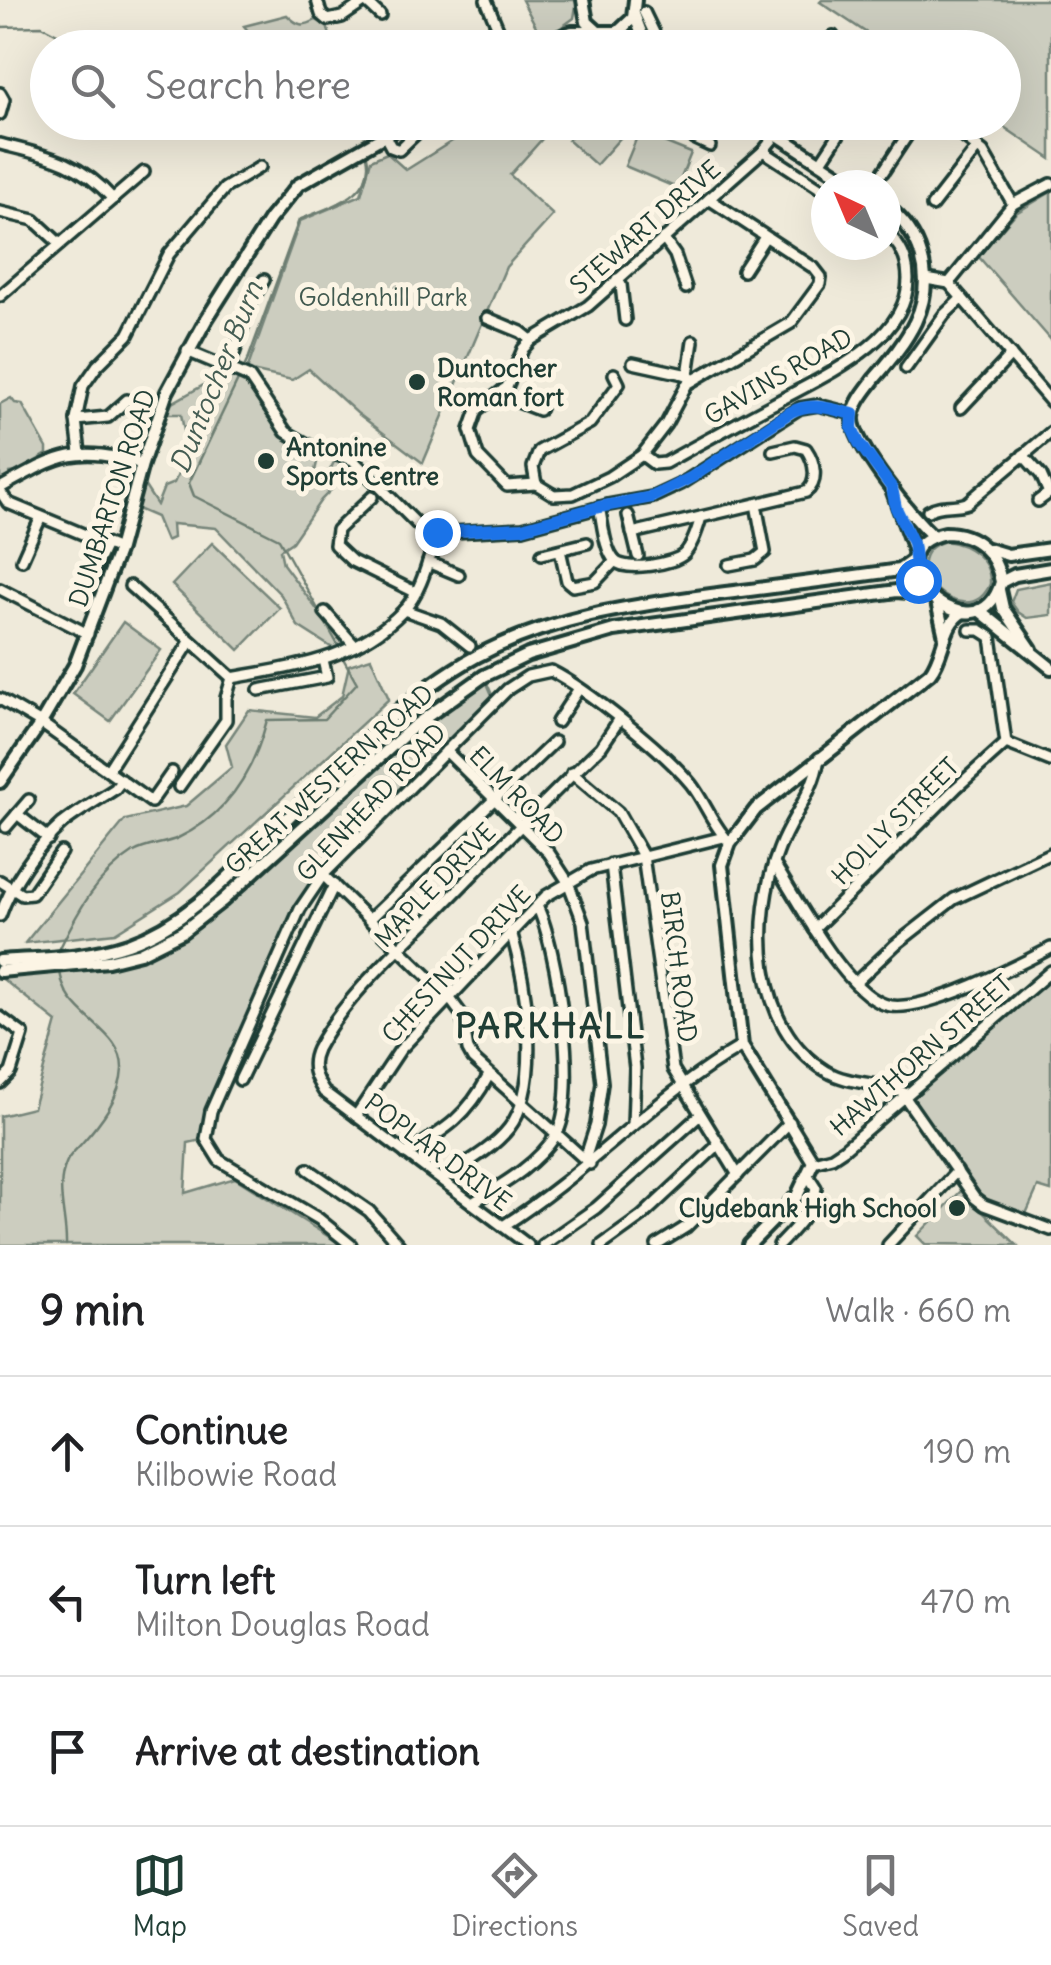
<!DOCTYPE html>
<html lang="en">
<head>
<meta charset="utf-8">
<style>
  :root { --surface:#fff; --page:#f6f6f6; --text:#202124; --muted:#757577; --line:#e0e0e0; --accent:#1f3d34 }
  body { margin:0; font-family:Delius,sans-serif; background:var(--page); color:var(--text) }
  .compass { position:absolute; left:811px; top:170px; width:90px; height:90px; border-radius:50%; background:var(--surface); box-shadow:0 10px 40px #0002; rotate:316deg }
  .stop { position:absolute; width:30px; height:30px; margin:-22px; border:8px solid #1a73e8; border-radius:50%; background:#fff }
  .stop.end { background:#1a73e8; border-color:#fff; box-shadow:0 2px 10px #0008 }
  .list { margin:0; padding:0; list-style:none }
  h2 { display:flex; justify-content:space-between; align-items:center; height:130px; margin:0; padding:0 40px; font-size:42px }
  h2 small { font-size:32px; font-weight:400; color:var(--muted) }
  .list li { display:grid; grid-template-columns:65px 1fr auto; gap:30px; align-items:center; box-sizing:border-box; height:150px; padding:0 40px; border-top:2px solid var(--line) }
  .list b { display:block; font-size:38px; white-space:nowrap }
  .list p { margin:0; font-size:32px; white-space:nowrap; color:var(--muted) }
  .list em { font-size:32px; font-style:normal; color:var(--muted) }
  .icon { flex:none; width:55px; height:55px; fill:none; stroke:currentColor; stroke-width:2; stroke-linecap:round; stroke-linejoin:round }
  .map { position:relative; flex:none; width:1051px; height:1245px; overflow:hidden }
  .search { position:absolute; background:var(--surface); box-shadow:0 10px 40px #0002; left:30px; right:30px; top:30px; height:110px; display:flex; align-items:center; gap:25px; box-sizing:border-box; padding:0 35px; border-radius:55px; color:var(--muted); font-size:38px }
  .sheet { height:580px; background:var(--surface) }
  nav { display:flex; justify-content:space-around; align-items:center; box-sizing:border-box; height:140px; border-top:2px solid var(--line); background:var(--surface); font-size:28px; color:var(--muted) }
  nav a { display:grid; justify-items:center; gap:5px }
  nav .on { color:var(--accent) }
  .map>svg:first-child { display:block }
</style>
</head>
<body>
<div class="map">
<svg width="1051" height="1245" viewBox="0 0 1051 1245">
  <rect width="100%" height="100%" fill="#efeada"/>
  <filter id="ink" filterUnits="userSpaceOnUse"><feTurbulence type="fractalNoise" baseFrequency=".01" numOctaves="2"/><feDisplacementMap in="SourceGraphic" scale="20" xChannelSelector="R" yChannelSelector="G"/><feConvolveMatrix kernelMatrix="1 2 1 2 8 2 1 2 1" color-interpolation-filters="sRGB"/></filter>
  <g filter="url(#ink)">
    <g fill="#cccdbf" stroke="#76857a" stroke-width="2.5">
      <path d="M522,0H577L574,18L559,29L541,36Z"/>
      <path d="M822,0H1051V159L998,123L1004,122V48L888,47L820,2Z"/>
      <path d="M287,15C298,26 303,27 316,20L327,26L334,47L360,40H372L378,47H261L244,26Z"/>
      <path d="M534,122L542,139L510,175L553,215L506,267L423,463L357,413L309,369L292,380L247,370L300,221L361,195L371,160L387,153L406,170L481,123Z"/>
      <path d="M584,123H603L620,138L596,165L568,140Z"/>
      <path d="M639,132L691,153L677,188L625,166Z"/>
      <path d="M1051,192V340L978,256L1016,213Z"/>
      <path d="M225,373L254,388L280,436L318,458L315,471L326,478L336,458L346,461L343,478L321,500L292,542L280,550L283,564L347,650L334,649L298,626L281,595L216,528L172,524L173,538L166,541L156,517L135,508L144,485L157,505L164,487L174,483L188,453L181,414H167L172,403Z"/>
      <path d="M11,398L15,403L22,404L47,448V454L18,472L10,473L9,478L0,484V404Z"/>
      <path d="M945,541C969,544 991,559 990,584C967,638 886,559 945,541Z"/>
      <path d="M212,543L280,608L239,650L172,585Z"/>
      <path d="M1051,582V615L1027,618L1018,612L1011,602L1016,589Z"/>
      <path d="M123,622L161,650L110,721L73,694Z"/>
      <path d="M371,658L389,699L180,892L115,933L25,943L125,820L186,806L232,767L226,744L249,710L315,717L342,696L349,665Z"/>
      <path d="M484,676L495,702L323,875L300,909L211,1111L206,1139L188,1143L185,1193L235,1178L342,1245H0V1116L33,1108L57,1022L0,977V971L108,961L182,932L414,726Z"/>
      <path d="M1051,971V1191L1038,1187L1025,1216L984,1205L904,1096Z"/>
      <path d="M961,1191L1017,1245L925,1244L917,1236Z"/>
    </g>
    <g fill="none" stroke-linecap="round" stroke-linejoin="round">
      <g stroke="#6c7d71" stroke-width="2.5">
        <path d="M0,27L42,26L84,48"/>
        <path d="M250,48L262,39L303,48"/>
        <path d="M355,122L364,135"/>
        <path d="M339,647L279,539L194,496L189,483L249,357L299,220C329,206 376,197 367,156"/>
        <path d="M60,954V948C78,910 98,875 134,852C147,845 164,844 178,838C227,815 254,770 267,720L324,719L357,683L344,660"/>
        <path d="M60,967C60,1016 123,1027 122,1069C121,1097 100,1123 82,1143C78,1148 70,1154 67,1161C54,1188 67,1217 66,1245"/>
      </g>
      <g stroke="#1f3d34" stroke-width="16">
        <g id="minor">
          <path d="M317,0L321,14L328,20L342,17L367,0"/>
          <path d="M486,0L506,48"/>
          <path d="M366,2L380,15"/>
          <path d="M644,12L657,39L665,48"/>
          <path d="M584,41L590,48"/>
          <path d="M825,48L833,36"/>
          <path d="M0,93L4,100L0,114"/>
          <path d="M702,122L695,139L710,146"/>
          <path d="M944,122L983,152L1013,204"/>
          <path d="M385,136L391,147L399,150L428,122"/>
          <path d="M0,144C48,156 79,161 113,199"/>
          <path d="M763,151L826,192"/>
          <path d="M820,163L847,122"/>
          <path d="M883,172L916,122"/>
          <path d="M932,206L978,147"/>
          <path d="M0,212L34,220L60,244"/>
          <path d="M663,238L675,255L686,288"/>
          <path d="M743,271L765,237"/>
          <path d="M617,279L621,285L625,320"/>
          <path d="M926,279L949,283L1013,204L1051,184"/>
          <path d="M949,283L1051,402"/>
          <path d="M0,296L144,172"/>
          <path d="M487,318L521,332L531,340"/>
          <path d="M187,351L249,377L286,432L312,447L353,460L418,525L437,533L523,528L608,505L653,497L681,484L800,408L818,405L853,414"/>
          <path d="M633,363L688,375L693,380"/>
          <path d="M906,368L944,315L962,298"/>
          <path d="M229,369L251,302L264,280"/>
          <path d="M688,375L693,341"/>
          <path d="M503,390L513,400L539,410L544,398"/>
          <path d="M961,408L1011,355"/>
          <path d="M76,420L108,417L127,400"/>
          <path d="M80,453L76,420L83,386L97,366L128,335L169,254L225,188L260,167"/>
          <path d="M642,455L654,464L665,463C701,443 737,423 773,404C819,378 908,342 908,279C908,260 900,244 886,232"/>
          <path d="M1023,455L1041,475L1049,493L1038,501"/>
          <path d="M536,484L507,486L478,456L470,430L477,410L507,387L523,349L531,340L588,306L763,151L777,134"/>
          <path d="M536,484L554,495L573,494L609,477L642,455L666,424L687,384L791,323L820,284L821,277L814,268L709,199"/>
          <path d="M536,484L533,467L539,451L590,423L619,384L614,374"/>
          <path d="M0,488C58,456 75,444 142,464"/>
          <path d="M0,491L8,503L119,549"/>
          <path d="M372,497L337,530L335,545L352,561L415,592"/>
          <path d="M599,507C603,523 604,549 615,561C626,572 674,564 684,554C692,546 698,528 701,517L806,492C819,482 815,462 806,449L795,446L773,451"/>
          <path d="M928,511C941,503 954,508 967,503L1051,432"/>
          <path d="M628,515L638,556"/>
          <path d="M632,533L701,517"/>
          <path d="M560,550L567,581L573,586L595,582L615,561"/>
          <path d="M542,554L587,543"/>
          <path d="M22,560L41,517"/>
          <path d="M428,562L459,575"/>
          <path d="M729,565L755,560L765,552L756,504"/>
          <path d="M89,581L106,544"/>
          <path d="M130,586L232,678"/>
          <path d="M0,589L88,634"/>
          <path d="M404,610L441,623L470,646"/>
          <path d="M325,612L355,646"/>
          <path d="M970,630H980L991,637L1006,743L1051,761"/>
          <path d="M232,678C296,666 355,660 403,611C422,592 429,557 437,533"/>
          <path d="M259,690L327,677L323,660"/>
          <path d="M0,699L41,723L151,802L172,772"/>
          <path d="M557,722L578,690"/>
          <path d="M446,751L549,853L568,882L583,922L602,1083L596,1125L585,1159"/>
          <path d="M819,758C814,793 791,817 779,849C751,919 754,1028 826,1071C851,1086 882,1081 906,1094"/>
          <path d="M108,770L190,642"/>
          <path d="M572,773L618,812L643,856L673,1069L738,1175"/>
          <path d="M179,787L226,720V698L232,678"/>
          <path d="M17,814L49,839"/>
          <path d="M6,827L29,800"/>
          <path d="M611,864L635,1068L633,1125"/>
          <path d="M774,864C797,898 848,1000 891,1006C928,1011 1017,966 1051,948"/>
          <path d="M323,875L448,996L462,1015L468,1050L473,1059L590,1164"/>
          <path d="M0,881L22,895L32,894L61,852"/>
          <path d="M0,916C11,884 37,846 62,824C78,811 98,800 115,789L122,780"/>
          <path d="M369,920L554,742"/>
          <path d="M814,929L956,788L1006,743"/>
          <path d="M856,982L895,945L954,899L1051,853"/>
          <path d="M0,1017L23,1034L11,1072L0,1083"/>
          <path d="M240,1080L334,885"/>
          <path d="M904,1096L975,1198L984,1205L1051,1230"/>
          <path d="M356,1116L400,1050L546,896L591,870L724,837"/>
          <path d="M406,1154C445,1130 467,1117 489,1075"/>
          <path d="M813,1162L832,1157L844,1149L1051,971"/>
          <path d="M308,1169L369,1211L399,1245"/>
          <path d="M441,1179C464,1164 492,1150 509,1128C543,1084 526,983 511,931"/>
          <path d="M472,1203C503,1184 536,1166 556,1135C580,1096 557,946 537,906"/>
          <path d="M503,1226C588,1172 655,1096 742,1046"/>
          <path d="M351,1245L319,1219L219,1160L206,1139L211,1111L300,909L323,875L508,689L528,676L551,671C587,689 665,752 691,784C705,802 713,826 730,843"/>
          <path d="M528,1245L324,1092C315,1078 309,1066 317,1049C343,999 398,950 438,910C492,855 545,800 601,747L619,720"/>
          <path d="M543,1245L596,1208L699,1116"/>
          <path d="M602,1245L641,1217L718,1145"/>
          <path d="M657,1245L686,1227L790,1122"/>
          <path d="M779,1245C795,1228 812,1212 816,1188L809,1177"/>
          <path d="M888,1245L957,1171"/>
        </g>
      </g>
      <g stroke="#1f3d34" stroke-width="18">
        <g id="major">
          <path d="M583,0L587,22L598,32"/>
          <path d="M634,14L647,48"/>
          <path d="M618,32L633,38L644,48"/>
          <path d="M532,48L572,32H618L633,18L635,0"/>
          <path d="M758,122L854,185"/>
          <path d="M886,206C903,219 915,234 921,255C936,305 906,342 875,378C866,390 855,402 853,417C850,441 914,520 933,536"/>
          <path d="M892,489L915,553"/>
          <path d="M945,533C976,533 996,553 1001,582C977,666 857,552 945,533Z"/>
          <path d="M988,549L1008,555L1051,549"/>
          <path d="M1001,582L1015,575L1051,569"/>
          <path d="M999,590L1003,608L1031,649"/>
          <path d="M937,602L945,637"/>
          <path d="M979,610L1051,668"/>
          <path d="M0,782L41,723L75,665L119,549L142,464L167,392L206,320L270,219L298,185L409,122"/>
          <path d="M0,961C43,958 87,958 128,944C182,925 221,885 261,845C328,779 393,702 477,656C551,617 629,606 711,595C773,587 836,579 899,570L913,560"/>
          <path d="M0,971L108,961L140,953L182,932L222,901L414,726L484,676L528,655L614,630L897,591L927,594"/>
          <path d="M749,1245L797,1196L813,1162L742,1046L722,865L730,843L756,809L930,673C945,654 942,624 963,612"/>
        </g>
      </g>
      <use href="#minor" stroke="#fcf5e5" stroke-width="9"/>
      <use href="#major" stroke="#fcf5e5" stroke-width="10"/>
    </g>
  </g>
  <g fill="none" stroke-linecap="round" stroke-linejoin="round" filter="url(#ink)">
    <path stroke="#1a73e8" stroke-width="12" d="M437,532L522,528L599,507L652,497L692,477L791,412C813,401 830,409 853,414L852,428L859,443L892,488L896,508L913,543L918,580"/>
  </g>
  <g fill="#1f3d34" stroke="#fcf5e5" stroke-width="4">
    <circle cx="417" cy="382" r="10"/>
    <circle cx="266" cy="461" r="10"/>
    <circle cx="957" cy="1208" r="10"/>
  </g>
  <g text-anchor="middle" stroke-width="10" stroke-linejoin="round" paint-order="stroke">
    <g font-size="25" fill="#1f3d34" stroke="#fcf5e5">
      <text transform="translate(645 227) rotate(-41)" y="9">STEWART DRIVE</text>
      <text transform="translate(778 376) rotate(-30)" y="9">GAVINS ROAD</text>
      <text transform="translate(112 498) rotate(-72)" y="9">DUMBARTON ROAD</text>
      <text transform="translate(329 779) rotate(-42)" y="9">GREAT WESTERN ROAD</text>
      <text transform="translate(517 795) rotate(46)" y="9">ELM ROAD</text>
      <text transform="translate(371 802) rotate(-47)" y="9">GLENHEAD ROAD</text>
      <text transform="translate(895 821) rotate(-45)" y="9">HOLLY STREET</text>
      <text transform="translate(435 885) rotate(-46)" y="9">MAPLE DRIVE</text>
      <text transform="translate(456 964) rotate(-47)" y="9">CHESTNUT DRIVE</text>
      <text transform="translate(679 967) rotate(83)" y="9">BIRCH ROAD</text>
      <text transform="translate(921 1055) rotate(-41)" y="9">HAWTHORN STREET</text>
      <text transform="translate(438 1152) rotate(37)" y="9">POPLAR DRIVE</text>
    </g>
    <g font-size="25" fill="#425a50" stroke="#fcf5e5">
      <text x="383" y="306">Goldenhill Park</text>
    </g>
    <g font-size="25" font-weight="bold" fill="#1f3d34" stroke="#fcf5e5" text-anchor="start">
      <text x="437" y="377">Duntocher<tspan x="437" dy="29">Roman fort</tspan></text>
      <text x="286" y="456">Antonine<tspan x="286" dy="29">Sports Centre</tspan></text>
      <text x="937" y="1217" text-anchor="end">Clydebank High School</text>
    </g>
    <g font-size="28" font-style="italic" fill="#455d53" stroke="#fcf5e5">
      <text transform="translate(216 377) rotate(-68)" y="10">Duntocher Burn</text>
    </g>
    <g font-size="35" font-weight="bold" letter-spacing="2.5" fill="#1f3d34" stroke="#fcf5e5">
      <text x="551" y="1038">PARKHALL</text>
    </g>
  </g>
</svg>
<svg class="compass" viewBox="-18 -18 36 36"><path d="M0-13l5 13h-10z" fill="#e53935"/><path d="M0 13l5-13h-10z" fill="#757577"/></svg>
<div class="stop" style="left:918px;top:580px"></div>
<div class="stop end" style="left:437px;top:532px"></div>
<div class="search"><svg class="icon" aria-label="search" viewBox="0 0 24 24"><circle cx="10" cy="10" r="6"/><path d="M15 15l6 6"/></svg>Search here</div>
</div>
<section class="sheet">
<h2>9 min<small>Walk · 660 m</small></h2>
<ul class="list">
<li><svg class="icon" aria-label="ahead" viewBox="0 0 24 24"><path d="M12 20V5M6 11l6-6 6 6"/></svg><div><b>Continue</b><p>Kilbowie Road</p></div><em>190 m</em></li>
<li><svg class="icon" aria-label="left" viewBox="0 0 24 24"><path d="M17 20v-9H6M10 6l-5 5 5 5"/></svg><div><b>Turn left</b><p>Milton Douglas Road</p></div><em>470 m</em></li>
<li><svg class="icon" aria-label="arrive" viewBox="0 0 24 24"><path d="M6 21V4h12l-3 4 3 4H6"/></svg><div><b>Arrive at destination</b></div></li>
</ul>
</section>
<nav>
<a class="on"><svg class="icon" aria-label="map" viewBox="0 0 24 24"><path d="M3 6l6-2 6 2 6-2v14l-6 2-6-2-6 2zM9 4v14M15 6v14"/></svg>Map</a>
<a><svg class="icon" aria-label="directions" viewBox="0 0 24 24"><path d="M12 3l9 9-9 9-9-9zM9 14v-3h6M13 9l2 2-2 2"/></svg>Directions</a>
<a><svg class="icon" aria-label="saved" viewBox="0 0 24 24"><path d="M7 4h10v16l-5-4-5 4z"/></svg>Saved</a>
</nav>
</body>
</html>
